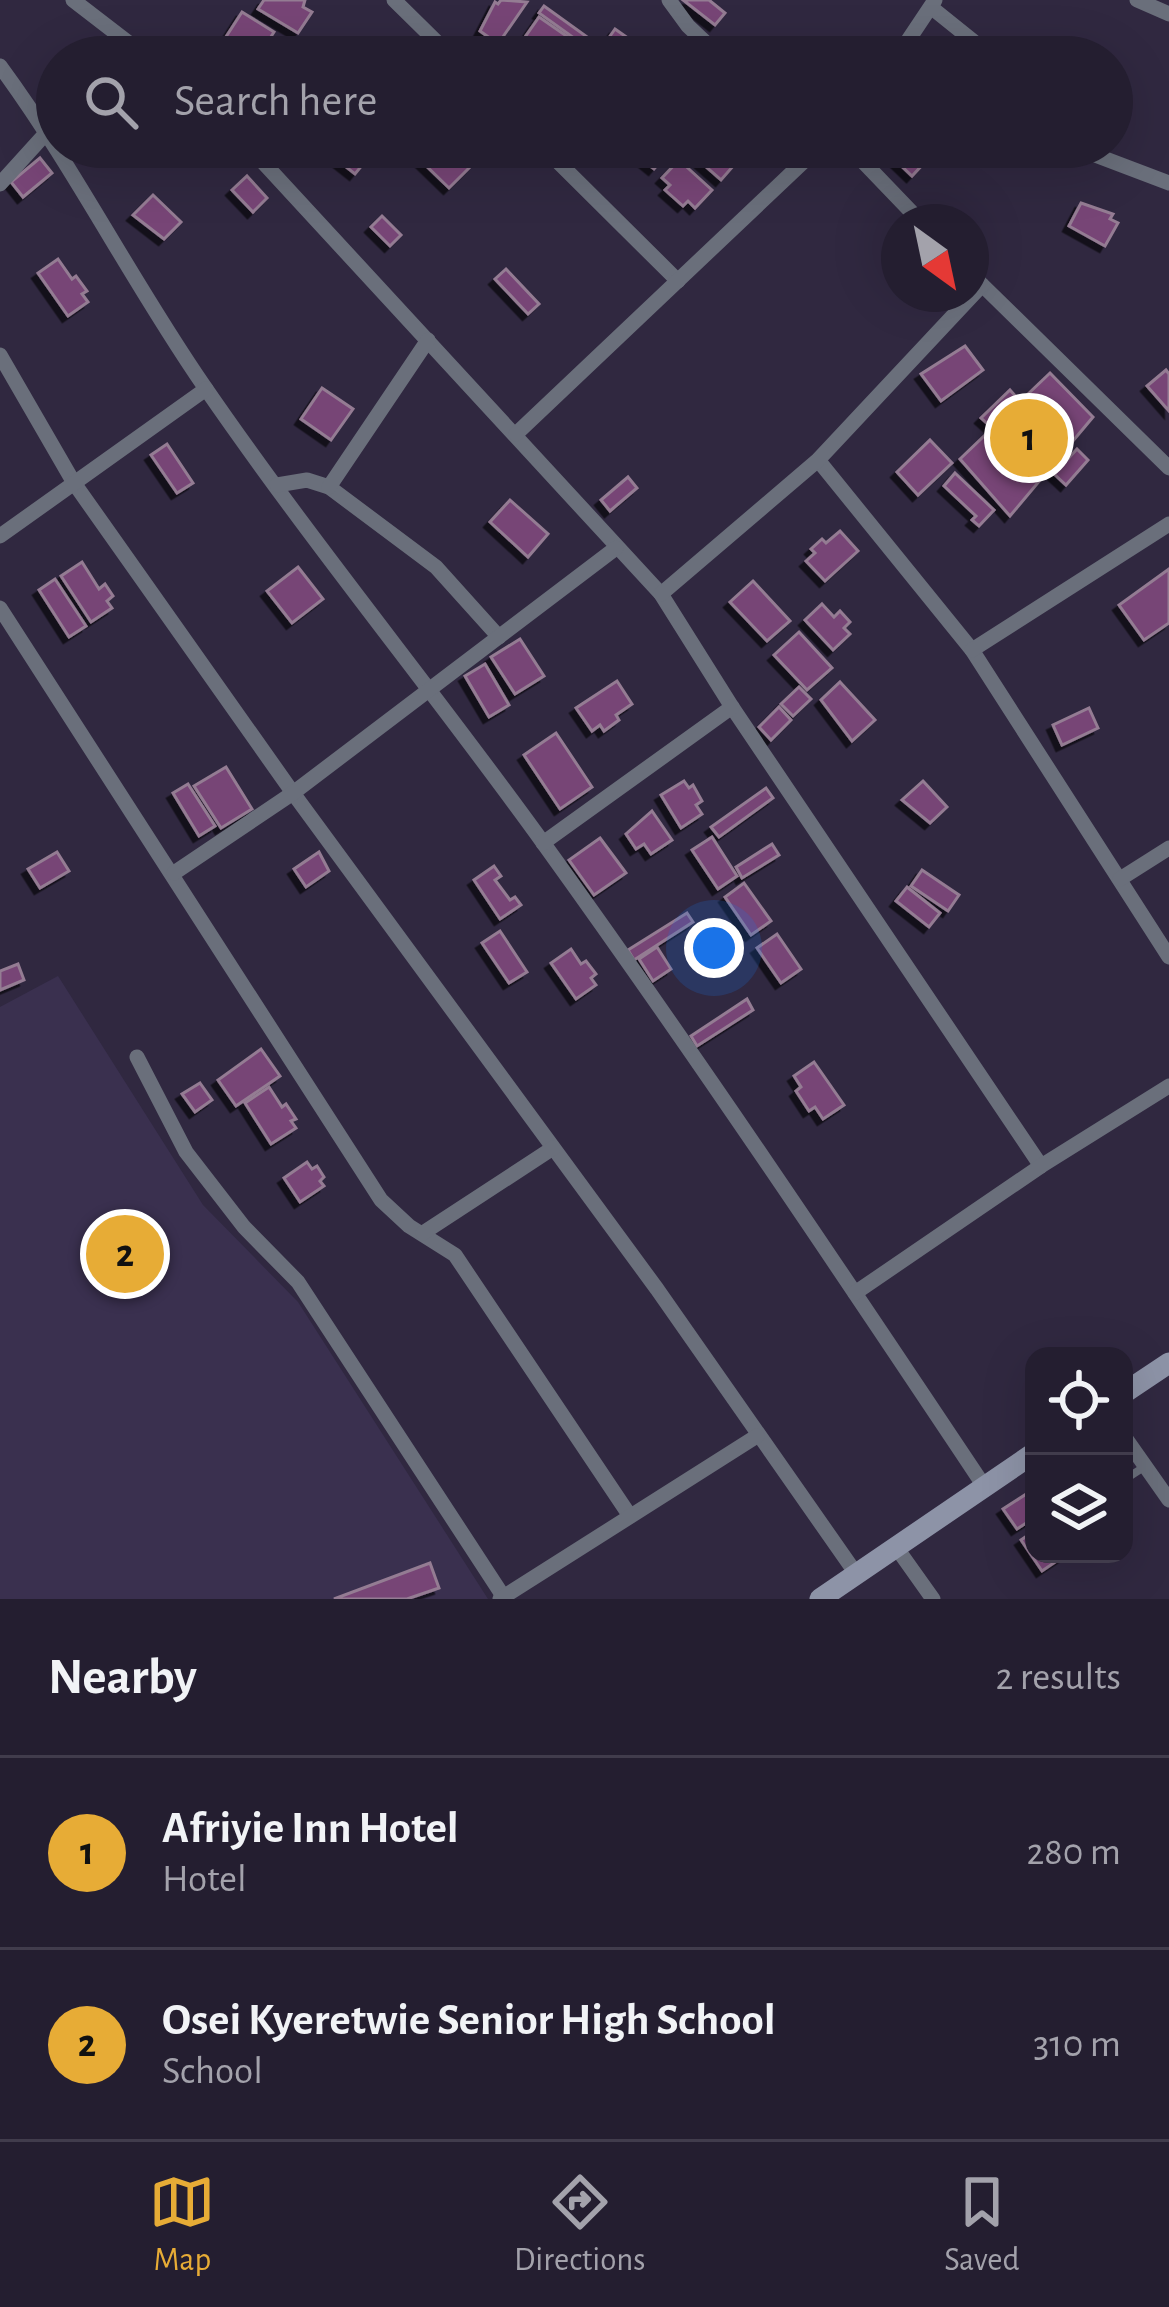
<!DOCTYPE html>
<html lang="en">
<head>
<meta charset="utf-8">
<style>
  :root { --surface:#241e30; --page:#2c2738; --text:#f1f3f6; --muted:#a3a2ab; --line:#413c4c; --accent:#e7ac36 }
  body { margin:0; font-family:"Alegreya Sans",sans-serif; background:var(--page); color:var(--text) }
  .controls { position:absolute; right:36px; bottom:36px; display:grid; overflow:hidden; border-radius:24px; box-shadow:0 12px 48px #0002 }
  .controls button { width:108px; height:108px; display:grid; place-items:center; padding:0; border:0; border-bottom:3px solid var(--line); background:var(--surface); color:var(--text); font:60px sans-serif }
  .compass { position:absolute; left:881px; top:204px; width:108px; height:108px; border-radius:50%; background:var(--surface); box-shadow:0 12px 48px #0002; rotate:147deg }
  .you { position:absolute; left:714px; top:948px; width:42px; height:42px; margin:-30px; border:9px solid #fff; border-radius:50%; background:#1a73e8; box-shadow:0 0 0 18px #1a73e833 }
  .badge { display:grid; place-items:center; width:78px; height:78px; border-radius:50%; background:var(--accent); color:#111; font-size:39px; font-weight:700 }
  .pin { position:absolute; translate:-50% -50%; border:6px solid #fff; box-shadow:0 3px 12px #0006 }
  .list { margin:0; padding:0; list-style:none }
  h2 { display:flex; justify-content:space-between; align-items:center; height:156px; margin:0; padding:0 48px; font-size:51px }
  h2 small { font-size:39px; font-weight:400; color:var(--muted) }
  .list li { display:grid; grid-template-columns:78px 1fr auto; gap:36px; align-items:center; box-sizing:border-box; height:192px; padding:0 48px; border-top:3px solid var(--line) }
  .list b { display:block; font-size:45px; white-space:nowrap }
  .list p { margin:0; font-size:39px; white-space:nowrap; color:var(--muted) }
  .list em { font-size:39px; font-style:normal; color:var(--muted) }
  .icon { flex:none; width:66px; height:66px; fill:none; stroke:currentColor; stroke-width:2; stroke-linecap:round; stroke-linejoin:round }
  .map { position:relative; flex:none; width:1169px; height:1599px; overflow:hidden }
  .search { position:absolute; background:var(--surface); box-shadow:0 12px 48px #0002; left:36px; right:36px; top:36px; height:132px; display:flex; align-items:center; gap:30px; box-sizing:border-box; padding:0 42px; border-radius:66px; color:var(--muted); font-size:45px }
  .sheet { height:540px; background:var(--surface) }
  nav { display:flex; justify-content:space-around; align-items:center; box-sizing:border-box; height:168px; border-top:3px solid var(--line); background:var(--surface); font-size:33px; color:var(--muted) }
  nav a { display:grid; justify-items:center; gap:6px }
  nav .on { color:var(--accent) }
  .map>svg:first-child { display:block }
</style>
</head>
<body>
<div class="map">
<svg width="1169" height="1599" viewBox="0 0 1169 1599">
  <defs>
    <filter id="shadow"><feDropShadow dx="-5.5" dy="5.5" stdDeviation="0" flood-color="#0009"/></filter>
  </defs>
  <rect width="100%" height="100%" fill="#302840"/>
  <path fill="#3a304f" d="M58,976L203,1205L298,1302L488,1599H0V1007Z"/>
  <g fill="#774576" stroke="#947c93" stroke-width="3" filter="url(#shadow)">
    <path d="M264,0H305L303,7L312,12L298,33L258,9Z"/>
    <path d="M501,0L527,2L498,44L480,31L495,2L498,4Z"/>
    <path d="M683,0H709L725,13L715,25Z"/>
    <path d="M544,6L590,39L585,46L539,13Z"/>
    <path d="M242,12L274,32L258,57H230L227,55L231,49L222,43Z"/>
    <path d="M539,17L578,44L569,57H537L529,52L533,47L523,40Z"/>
    <path d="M615,29L652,55L651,57H607L599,52Z"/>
    <path d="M321,147H377L355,174Z"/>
    <path d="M416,147H456L461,152L457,155L470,167L449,188L412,152Z"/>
    <path d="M627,147H671L672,148L654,169Z"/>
    <path d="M692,147H732L742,156L721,180L688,151Z"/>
    <path d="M899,147H939L912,176L891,156Z"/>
    <path d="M40,158L52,173L23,197L11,182Z"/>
    <path d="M679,160L712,190L695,208L688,201L683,206L665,190L670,185L662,178Z"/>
    <path d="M247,176L267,198L253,212L232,190Z"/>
    <path d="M153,195L181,222L164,239L133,215Z"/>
    <path d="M1081,203L1113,214L1110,219L1118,223L1105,246L1069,226Z"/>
    <path d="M382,216L401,235L390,246L371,227Z"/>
    <path d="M58,259L72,279L76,276L87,291L82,294L88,302L68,316L38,273Z"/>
    <path d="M506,269L539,304L528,314L495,279Z"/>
    <path d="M965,346L983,370L941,401L921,374Z"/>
    <path d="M1166,370L1169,374V411L1147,386Z"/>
    <path d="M1050,373L1093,417L1010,516L960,459Z"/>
    <path d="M322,388L353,409L331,440L301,419Z"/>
    <path d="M1010,390L1019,400L991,427L981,418Z"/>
    <path d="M930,440L952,463L918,495L897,472Z"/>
    <path d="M167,444L193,483L177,493L151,455Z"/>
    <path d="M1077,449L1088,460L1066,485L1054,474Z"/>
    <path d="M955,473L994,510L979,526L972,520L976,516L944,486Z"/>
    <path d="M628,477L637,488L610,511L601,500Z"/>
    <path d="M510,500L548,534L528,557L490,522Z"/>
    <path d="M840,531L858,551L825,581L806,561L815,553L811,549L822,539L826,543Z"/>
    <path d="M82,562L99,589L105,584L113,596L107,601L112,608L91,622L61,576Z"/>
    <path d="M298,567L323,599L292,623L267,591Z"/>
    <path d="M1169,569V623L1144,640L1119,605Z"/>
    <path d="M55,579L86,626L69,637L39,590Z"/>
    <path d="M753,581L790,621L767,641L730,602Z"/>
    <path d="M822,604L834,617L840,611L850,622L844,628L850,634L833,650L805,620Z"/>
    <path d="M799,632L832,668L807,690L774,655Z"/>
    <path d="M520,639L544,676L515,694L491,657Z"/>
    <path d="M485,664L509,705L489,717L465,676Z"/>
    <path d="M617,681L632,704L616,715L619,720L604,731L600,725L592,731L576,708Z"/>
    <path d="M840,682L875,720L852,741L821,700Z"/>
    <path d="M799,687L811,699L793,716L781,704Z"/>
    <path d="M779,707L791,720L771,740L759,727Z"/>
    <path d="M1089,708L1098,728L1062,745L1053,725Z"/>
    <path d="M556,733L592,787L560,809L524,755Z"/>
    <path d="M226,767L252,809L221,828L194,786Z"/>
    <path d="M684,781L689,788L693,785L702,801L696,805L702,814L681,828L661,795Z"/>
    <path d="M923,781L947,807L930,823L902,800Z"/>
    <path d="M188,784L215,826L199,836L173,793Z"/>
    <path d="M766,788L773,798L719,837L711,827Z"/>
    <path d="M652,811L672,840L651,854L644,844L636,849L626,834Z"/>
    <path d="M712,837L737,876L718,889L692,850Z"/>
    <path d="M600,838L626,873L594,895L569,860Z"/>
    <path d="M772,844L779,855L742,878L736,867Z"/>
    <path d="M57,852L69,871L40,888L28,869Z"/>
    <path d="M319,852L329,871L306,887L294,869Z"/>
    <path d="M494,866L501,876L495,880L510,900L515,897L521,905L500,919L474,880Z"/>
    <path d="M922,870L959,895L948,911L911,886Z"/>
    <path d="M744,883L771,921L751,935L725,897Z"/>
    <path d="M907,887L940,913L929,927L896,901Z"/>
    <path d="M687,913L693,922L634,960L628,950Z"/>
    <path d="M500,931L527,972L509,983L482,943Z"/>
    <path d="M777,934L801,969L781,983L757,948Z"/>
    <path d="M657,947L671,969L653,981L639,959Z"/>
    <path d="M571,949L581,964L586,961L596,974L591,978L596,985L576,999L551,963Z"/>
    <path d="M18,964L24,980L0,990V971Z"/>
    <path d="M747,999L753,1010L697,1046L691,1036Z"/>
    <path d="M261,1049L280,1076L236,1106L218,1080Z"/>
    <path d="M814,1062L844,1105L823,1119L815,1107L809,1111L796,1091L801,1087L794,1076Z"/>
    <path d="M200,1083L212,1100L195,1112L182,1094Z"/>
    <path d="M269,1087L282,1107L286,1104L296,1119L291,1121L296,1128L271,1144L245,1103Z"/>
    <path d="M307,1162L312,1169L317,1166L324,1177L320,1181L324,1186L300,1202L284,1178Z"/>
    <path d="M1034,1489V1518L1017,1529L1003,1509Z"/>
    <path d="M1034,1531V1554H1067L1042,1571L1021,1540Z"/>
    <path d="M430,1563L439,1588L407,1599H334Z"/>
  </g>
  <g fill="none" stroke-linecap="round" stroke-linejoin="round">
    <path stroke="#6a6f7b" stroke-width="8" d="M1124,1480L1144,1467"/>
    <g stroke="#6a6f7b" stroke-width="15">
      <path d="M73,0L147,57"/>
      <path d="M394,0L452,57"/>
      <path d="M669,0L688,26L721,57"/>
      <path d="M1137,0L1169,14"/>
      <path d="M932,8L993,57"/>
      <path d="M897,57L935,0"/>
      <path d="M0,66C75,168 132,282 204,386C312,543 433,690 544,844C696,1055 840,1270 984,1486"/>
      <path d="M249,147L661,594L732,707L1041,1166"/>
      <path d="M543,147L678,281"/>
      <path d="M849,147L921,222"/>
      <path d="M1074,147L1169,183"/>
      <path d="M0,184L57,121"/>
      <path d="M971,274L1169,468"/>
      <path d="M0,355L74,483L293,793L657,1289L857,1575"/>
      <path d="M516,434L819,147"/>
      <path d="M818,460L972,650L1169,957"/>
      <path d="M277,485L307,480L329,487L436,567L499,637"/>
      <path d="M329,487L428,340"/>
      <path d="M0,536L206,389"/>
      <path d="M661,594L818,460L982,285"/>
      <path d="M0,608L381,1200L409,1226L455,1255L630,1516"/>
      <path d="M972,650L1169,524"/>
      <path d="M543,843L732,707"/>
      <path d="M174,873L293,793L616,548"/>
      <path d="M1120,879L1169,848"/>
      <path d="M137,1057L186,1152L244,1227L298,1282L505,1599"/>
      <path d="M423,1233L553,1148"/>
      <path d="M855,1293L1041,1166L1169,1086"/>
      <path d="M1124,1436L1169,1500"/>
      <path d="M896,1547L933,1599"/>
      <path d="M500,1599L757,1436"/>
    </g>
    <g stroke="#8d93a7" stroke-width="21">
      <path d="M1124,1393L1169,1363"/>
      <path d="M820,1599L1034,1453"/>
    </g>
  </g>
</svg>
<div class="controls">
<button><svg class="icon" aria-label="locate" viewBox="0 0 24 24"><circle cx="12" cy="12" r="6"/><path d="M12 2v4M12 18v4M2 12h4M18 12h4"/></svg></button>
<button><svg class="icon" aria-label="layers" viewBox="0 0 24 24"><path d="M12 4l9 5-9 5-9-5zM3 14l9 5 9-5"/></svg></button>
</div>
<svg class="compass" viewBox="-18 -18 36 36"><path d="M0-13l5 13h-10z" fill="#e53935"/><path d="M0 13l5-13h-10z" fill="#a3a2ab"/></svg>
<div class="you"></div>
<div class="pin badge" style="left:1029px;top:438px">1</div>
<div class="pin badge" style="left:125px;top:1254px">2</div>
<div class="search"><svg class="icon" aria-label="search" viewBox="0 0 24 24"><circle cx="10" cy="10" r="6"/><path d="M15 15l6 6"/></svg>Search here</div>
</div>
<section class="sheet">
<h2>Nearby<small>2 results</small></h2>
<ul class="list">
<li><span class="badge">1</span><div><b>Afriyie Inn Hotel</b><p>Hotel</p></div><em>280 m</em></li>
<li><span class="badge">2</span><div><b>Osei Kyeretwie Senior High School</b><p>School</p></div><em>310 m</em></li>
</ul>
</section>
<nav>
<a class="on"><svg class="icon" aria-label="map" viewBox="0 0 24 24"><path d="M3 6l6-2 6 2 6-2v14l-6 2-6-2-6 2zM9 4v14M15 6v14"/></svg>Map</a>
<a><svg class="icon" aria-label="directions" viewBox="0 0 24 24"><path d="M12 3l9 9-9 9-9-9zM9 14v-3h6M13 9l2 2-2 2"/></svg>Directions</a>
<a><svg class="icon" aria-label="saved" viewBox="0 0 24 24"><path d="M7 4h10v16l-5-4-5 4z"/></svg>Saved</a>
</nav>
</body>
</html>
